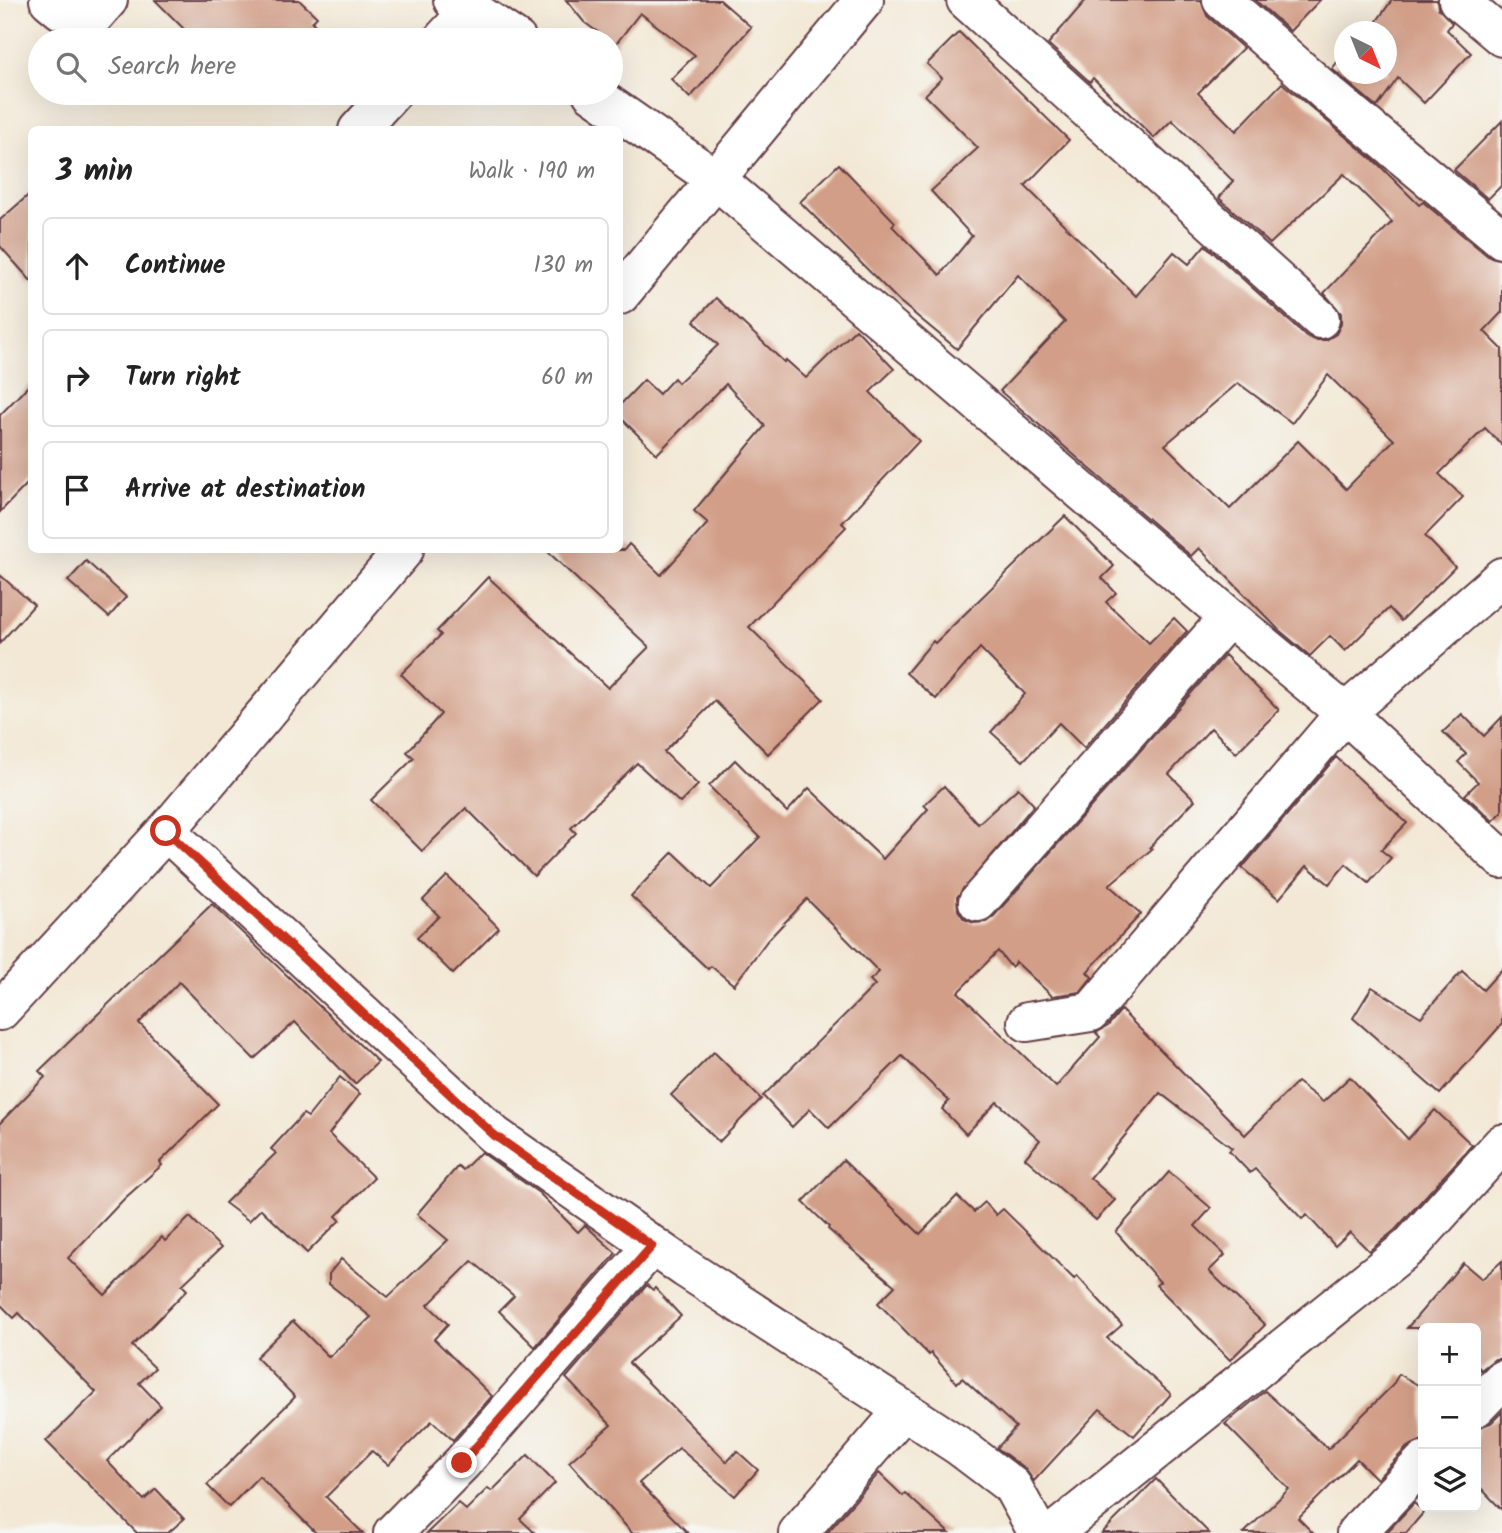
<!DOCTYPE html>
<html lang="en">
<head>
<meta charset="utf-8">
<style>
  :root { --surface:#fff; --page:#f6f6f6; --text:#222; --muted:#767676; --line:#e0e0e0 }
  body { margin:0; font-family:Kalam,sans-serif; background:var(--page); color:var(--text) }
  .controls { position:absolute; right:21px; bottom:21px; display:grid; overflow:hidden; border-radius:10px; box-shadow:0 7px 28px #0002 }
  .controls button { width:63px; height:63px; display:grid; place-items:center; padding:0; border:0; border-bottom:2px solid var(--line); background:var(--surface); color:var(--text); font:35px sans-serif }
  .compass { position:absolute; left:1334px; top:21px; width:63px; height:63px; border-radius:50%; background:var(--surface); box-shadow:0 7px 28px #0002; rotate:137deg }
  .stop { position:absolute; width:21px; height:21px; margin:-16px; border:5px solid #c8321e; border-radius:50%; background:#fff }
  .stop.end { background:#c8321e; border-color:#fff; box-shadow:0 2px 7px #0008 }
  .list { margin:0; padding:0; list-style:none }
  h2 { display:flex; justify-content:space-between; align-items:center; height:91px; margin:0; padding:0 28px; font-size:30px }
  h2 small { font-size:23px; font-weight:400; color:var(--muted) }
  .list li { display:grid; grid-template-columns:46px 1fr auto; gap:21px; align-items:center; box-sizing:border-box; height:98px; margin:0 14px 14px; padding:0 14px; border:2px solid var(--line); border-radius:10px }
  .list b { display:block; font-size:26px; white-space:nowrap }
  .list em { font-size:23px; font-style:normal; color:var(--muted) }
  .icon { flex:none; width:38px; height:38px; fill:none; stroke:currentColor; stroke-width:2; stroke-linecap:round; stroke-linejoin:round }
  .map { position:relative; flex:none; width:1502px; height:1533px; overflow:hidden }
  .search { position:absolute; background:var(--surface); box-shadow:0 7px 28px #0002; left:28px; top:28px; width:595px; height:77px; display:flex; align-items:center; gap:18px; box-sizing:border-box; padding:0 24px; border-radius:38px; color:var(--muted); font-size:26px }
  .panel { position:absolute; background:var(--surface); box-shadow:0 7px 28px #0002; left:28px; top:126px; width:595px; height:427px; border-radius:10px }
  .map>svg:first-child { display:block }
</style>
</head>
<body>
<div class="map">
<svg width="1502" height="1533" viewBox="0 0 1502 1533">
  <rect width="100%" height="100%" fill="#f6f6f2"/>
  <filter id="ink" filterUnits="userSpaceOnUse"><feTurbulence type="fractalNoise" baseFrequency=".0143" numOctaves="2"/><feDisplacementMap in="SourceGraphic" scale="14" xChannelSelector="R" yChannelSelector="G"/><feConvolveMatrix kernelMatrix="1 2 1 2 8 2 1 2 1" color-interpolation-filters="sRGB"/></filter>
  <filter id="wash" filterUnits="userSpaceOnUse"><feTurbulence type="fractalNoise" baseFrequency=".00686" numOctaves="4" result="noise"/><feDisplacementMap in="SourceGraphic" scale="28" xChannelSelector="R" yChannelSelector="G"/><feGaussianBlur stdDeviation="1.57" result="paint"/><feColorMatrix in="noise" values="0 0 0 0 0 0 0 0 0 0 0 0 0 0 0 0 0 1.4 0 .05"/><feComposite in="paint" operator="in"/></filter>
  <g filter="url(#wash)">
    <rect width="100%" height="100%" fill="#f3e8d5"/>
    <g id="blocks">
      <g fill="#d29e87" fill-rule="evenodd">
        <path d="M155,0H299L317,17L312,22L330,40H195Z"/>
        <path d="M566,0H720L751,27L690,98L671,79L695,55L640,13L615,45L584,22Z"/>
        <path d="M1086,0H1201L1207,16L1243,48L1198,93L1236,131L1282,83L1379,165L1419,205L1423,202L1488,256L1502,260V312L1484,331L1502,349V445L1485,428L1439,474L1463,497L1425,536L1455,567L1401,621L1389,608L1345,651L1330,636L1310,656L1279,630L1199,548L1191,556L1000,391L1065,322L1018,275L957,349L899,301L800,202L839,164L895,222L892,226L940,275L972,236L931,191L978,148L925,95L942,78L927,64L959,32L1069,140L1025,186L1136,296L1174,252L1189,264L1205,245L1306,336L1315,340H1326L1336,334L1341,324V313L1324,293L1392,222L1344,174L1270,244L1219,198L1233,181L1172,120L1154,138L1093,78L1090,82L1048,44ZM1328,375L1394,440L1346,489L1298,441L1230,509L1165,445L1238,383L1292,423Z"/>
        <path d="M1255,0H1320L1290,31Z"/>
        <path d="M1392,0H1437L1438,8L1452,23L1447,30L1471,53L1424,103L1398,78L1377,107L1332,69L1345,52V74H1387V32H1369Z"/>
        <path d="M1502,121V185L1488,199L1454,170Z"/>
        <path d="M32,192V282L0,246V220Z"/>
        <path d="M716,298L784,362L786,360L806,378L856,329L894,369L870,392L919,441L842,523L846,527L749,627L823,699L768,754L715,701L664,752L698,785L680,803L637,763L571,828L576,833L534,876L466,808L422,851L371,800L414,758L407,752L441,714L401,674L441,635L437,631L488,577L608,688L649,647L546,550H624L629,544L661,575L708,523L694,511L765,426L726,384L657,454L620,417V405L644,380L659,394L674,378L678,383L718,345L694,321Z"/>
        <path d="M32,382V479L0,512V415Z"/>
        <path d="M1065,516L1114,566L1102,578L1116,593L1106,602L1149,643L1174,618L1187,631L1084,748L1059,723L1023,761L991,732L1025,694L980,648L936,699L906,673L933,641L935,643Z"/>
        <path d="M86,561L126,597L109,617L68,581Z"/>
        <path d="M0,575L34,605L0,643Z"/>
        <path d="M1225,655L1279,710L1236,753L1211,728L1169,774L1195,800L1150,847L1152,849L1109,885L1141,914L1087,972L1092,977L1080,992L1052,996L1016,962L1011,967L998,951L958,992L1056,1087L1100,1037L1096,1033L1108,1026L1121,1010L1245,1135L1297,1082L1323,1102L1350,1077L1408,1139L1435,1110L1472,1145L1395,1230L1369,1251L1350,1232L1335,1246L1307,1215L1302,1219L1255,1169L1250,1173L1229,1151L1232,1148L1160,1093L1090,1178L1115,1200L1096,1220L1025,1158L1040,1140L997,1102L966,1134L942,1109L949,1101L902,1056L829,1128L810,1109L792,1127L763,1096L875,985L870,980L879,972L807,899L767,941L734,985L711,966L708,969L631,896L673,852L711,888L760,837L709,786L735,760L787,812L809,788L883,859L928,809L924,805L944,786L978,824L1018,788L1034,805L957,897L958,910L964,919L974,923L986,922L994,916Z"/>
        <path d="M1462,714L1484,736L1502,717V812L1493,821L1465,795L1478,782L1458,762L1466,754L1443,732Z"/>
        <path d="M1336,757L1407,823L1381,850L1391,858L1369,883L1346,864L1329,884L1307,866L1279,899L1242,868Z"/>
        <path d="M447,876L499,928L453,974L417,938L439,916L423,900Z"/>
        <path d="M212,904L378,1062L355,1084L295,1022L254,1059L179,982L139,1023L218,1104L160,1162L162,1165L124,1199L68,1258L105,1295L162,1237L165,1241L190,1217L221,1248L182,1285L187,1290L132,1346L155,1368L139,1383L161,1406L107,1461L144,1500L156,1489L184,1519L168,1533H137L46,1441L96,1392L19,1313L14,1318L0,1304V1123L45,1077L39,1071Z"/>
        <path d="M1502,969V1024L1440,1094L1353,1018L1372,987L1421,1017L1462,971L1483,990Z"/>
        <path d="M714,1052L761,1099L719,1142L671,1095Z"/>
        <path d="M340,1077L360,1094L329,1134L374,1178L336,1216L340,1220L307,1253L261,1209L249,1221L225,1203L276,1153L271,1149L303,1114L308,1117Z"/>
        <path d="M481,1152L539,1193L578,1232L585,1225L616,1253L535,1347L499,1311L514,1296L472,1261L428,1305L448,1324L434,1339L492,1396L453,1440L432,1421L388,1465L372,1451L326,1497L363,1533H316L259,1476L229,1507L207,1485L295,1397L256,1357L293,1321L329,1357L371,1317L329,1284V1274L341,1259L388,1297L448,1240L417,1214L458,1166L463,1170Z"/>
        <path d="M843,1160L920,1234L957,1196L974,1212L985,1202L996,1215L1003,1209L1074,1279L1077,1276L1122,1325L1107,1338L1171,1394L1134,1436L1100,1409L1034,1481L1025,1469L997,1448L1016,1427L962,1378L957,1383L931,1353L929,1355L878,1303L895,1286L828,1229L829,1227L803,1202Z"/>
        <path d="M1169,1172L1211,1208L1195,1226L1225,1255L1209,1271L1265,1325L1230,1360L1156,1285L1160,1282L1116,1232Z"/>
        <path d="M1502,1261V1359H1495L1481,1370L1476,1364V1328H1407L1463,1263L1482,1279Z"/>
        <path d="M647,1285L653,1290L655,1288L681,1316L629,1363L727,1462L737,1451L758,1470L735,1496L679,1448L639,1483L688,1533H632L569,1462L611,1425L566,1378Z"/>
        <path d="M1399,1374L1423,1388V1440L1407,1447L1377,1479L1357,1459L1298,1518L1313,1533H1244L1289,1489L1225,1424L1265,1391L1328,1449L1392,1386Z"/>
        <path d="M1502,1412V1510L1476,1483V1428L1491,1423Z"/>
        <path d="M528,1455L555,1483L520,1519L535,1533H427L458,1503L466,1510L488,1488L492,1491Z"/>
        <path d="M879,1473L903,1496L905,1493L949,1533H827Z"/>
        <path d="M1156,1479L1209,1533H1102Z"/>
        <path d="M1414,1503L1424,1512L1406,1533H1386Z"/>
      </g>
    </g>
  </g>
  <g filter="url(#ink)">
    <use href="#blocks" fill-opacity="0" stroke="#633d44" stroke-width="2"/>
    <g fill="none" stroke-linecap="round" stroke-linejoin="round">
      <g stroke="#633d44" stroke-width="42">
        <g id="minor">
          <path d="M49,0L61,10L93,17L108,0"/>
          <path d="M453,0L471,9L517,40"/>
          <path d="M966,0L1320,319"/>
          <path d="M1222,0L1328,94L1502,239"/>
          <path d="M1458,0L1502,37"/>
          <path d="M442,40L471,9"/>
          <path d="M592,93L717,180L1229,617L1345,713L1502,859"/>
          <path d="M358,130L392,93"/>
          <path d="M620,295L864,0"/>
          <path d="M166,831L494,1135L685,1268L959,1446L1012,1486L1038,1533"/>
          <path d="M978,902L1229,617"/>
          <path d="M0,1011L166,831L404,550"/>
          <path d="M1027,1022L1091,1012L1345,713L1502,577"/>
          <path d="M1476,1407L1502,1380"/>
          <path d="M393,1533L462,1463L652,1246"/>
          <path d="M798,1533L903,1411"/>
          <path d="M1053,1533L1410,1246L1502,1144"/>
          <path d="M1356,1533L1423,1462"/>
        </g>
      </g>
      <use href="#minor" stroke="#fff" stroke-width="38"/>
    </g>
  </g>
  <g fill="none" stroke-linecap="round" stroke-linejoin="round" filter="url(#ink)">
    <path stroke="#c8321e" stroke-width="9" d="M166,831L494,1135L652,1246L462,1463"/>
  </g>
</svg>
<div class="controls">
<button>+</button>
<button>−</button>
<button><svg class="icon" aria-label="layers" viewBox="0 0 24 24"><path d="M12 4l9 5-9 5-9-5zM3 14l9 5 9-5"/></svg></button>
</div>
<svg class="compass" viewBox="-18 -18 36 36"><path d="M0-13l5 13h-10z" fill="#e53935"/><path d="M0 13l5-13h-10z" fill="#767676"/></svg>
<div class="stop" style="left:166px;top:831px"></div>
<div class="stop end" style="left:462px;top:1463px"></div>
<div class="search"><svg class="icon" aria-label="search" viewBox="0 0 24 24"><circle cx="10" cy="10" r="6"/><path d="M15 15l6 6"/></svg>Search here</div>
<section class="panel">
<h2>3 min<small>Walk · 190 m</small></h2>
<ul class="list">
<li><svg class="icon" aria-label="ahead" viewBox="0 0 24 24"><path d="M12 20V5M6 11l6-6 6 6"/></svg><div><b>Continue</b></div><em>130 m</em></li>
<li><svg class="icon" aria-label="right" viewBox="0 0 24 24"><path d="M7 20v-9h11M14 6l5 5-5 5"/></svg><div><b>Turn right</b></div><em>60 m</em></li>
<li><svg class="icon" aria-label="arrive" viewBox="0 0 24 24"><path d="M6 21V4h12l-3 4 3 4H6"/></svg><div><b>Arrive at destination</b></div></li>
</ul>
</section>
</div>
</body>
</html>
